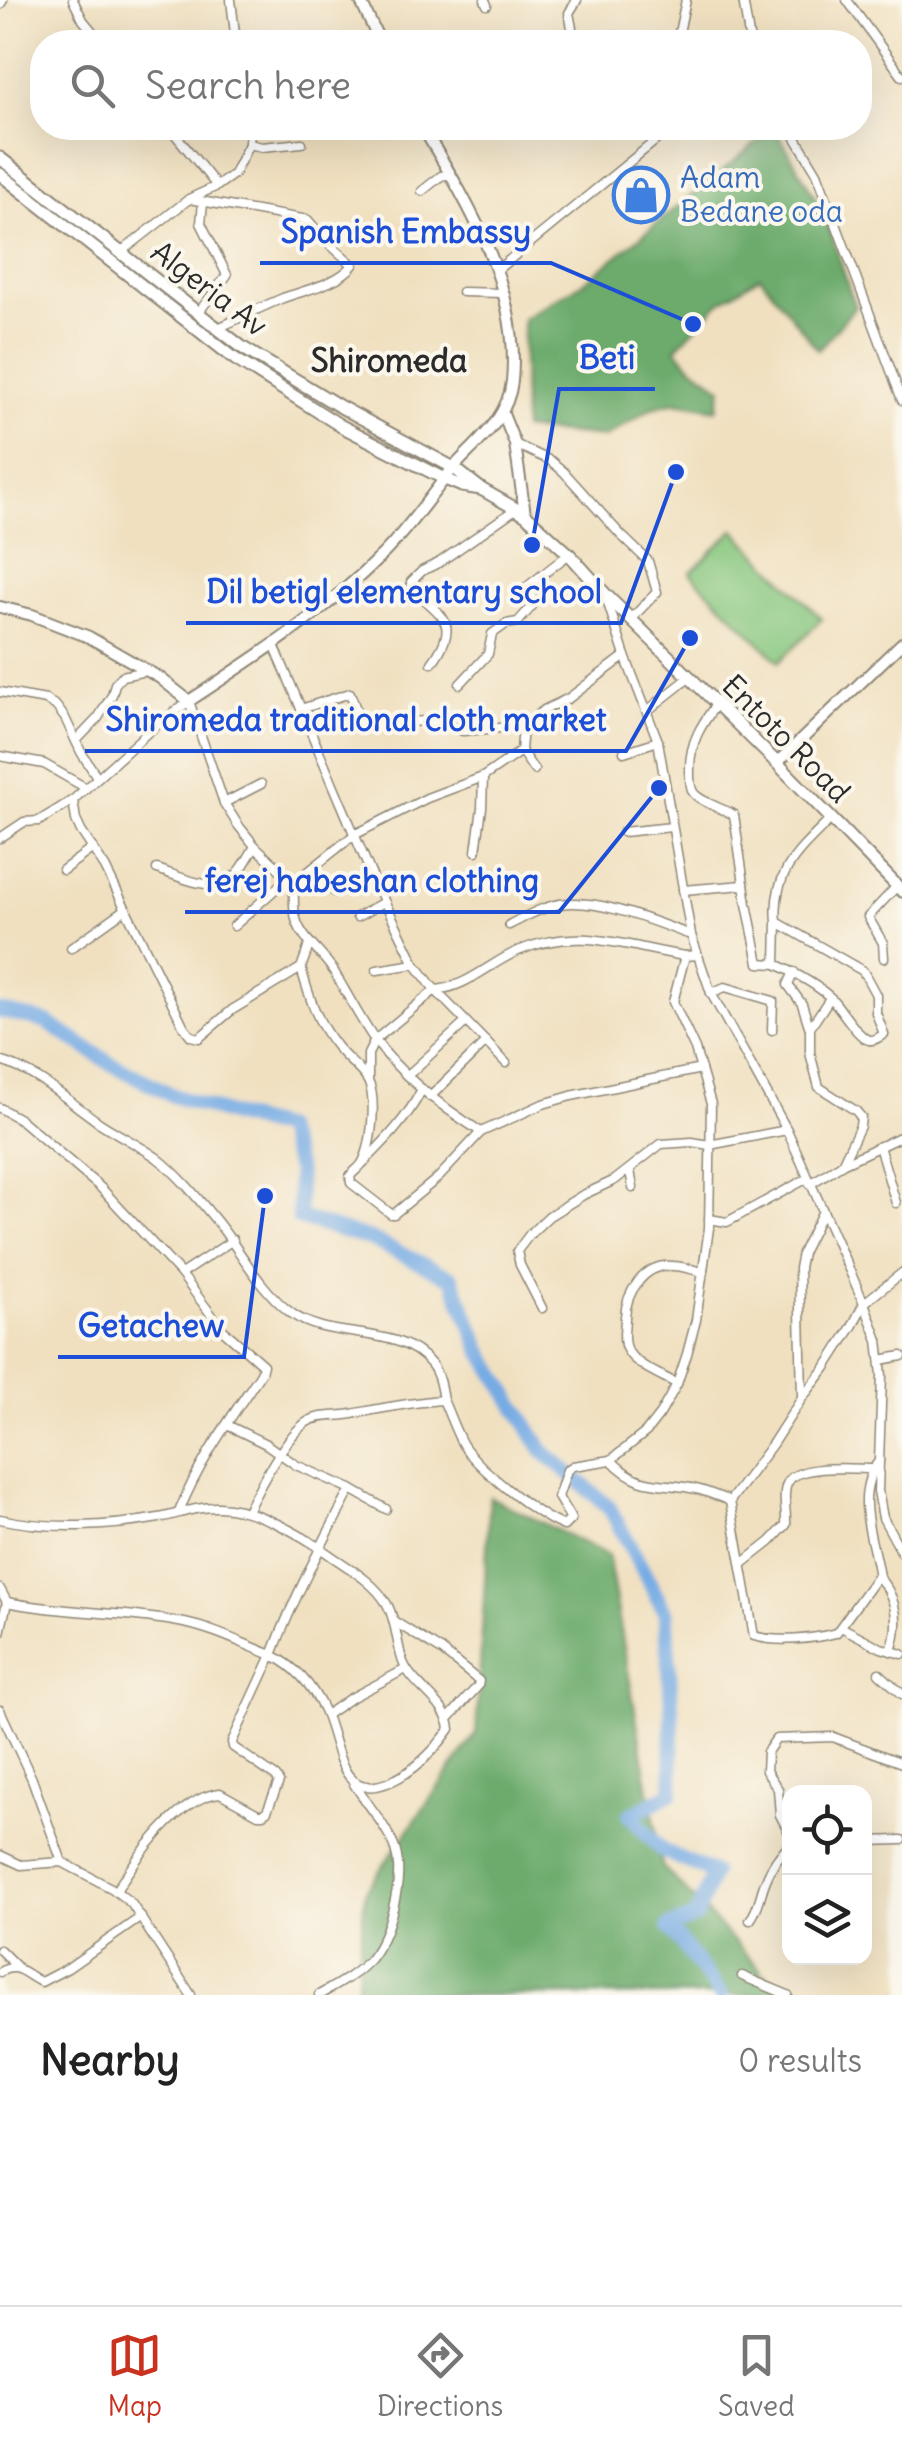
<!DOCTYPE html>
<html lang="en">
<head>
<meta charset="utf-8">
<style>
  :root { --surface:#fff; --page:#f6f6f6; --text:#222; --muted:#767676; --line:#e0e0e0; --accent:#c8321e }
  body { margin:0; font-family:Delius,sans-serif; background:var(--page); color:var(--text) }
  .controls { position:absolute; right:30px; bottom:30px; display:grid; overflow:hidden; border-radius:20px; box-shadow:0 10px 40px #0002 }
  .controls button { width:90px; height:90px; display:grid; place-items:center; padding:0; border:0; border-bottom:2px solid var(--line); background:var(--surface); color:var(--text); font:50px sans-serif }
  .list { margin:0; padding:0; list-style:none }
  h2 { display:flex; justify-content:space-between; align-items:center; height:130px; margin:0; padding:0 40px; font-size:42px }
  h2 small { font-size:32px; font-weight:400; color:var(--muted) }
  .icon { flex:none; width:55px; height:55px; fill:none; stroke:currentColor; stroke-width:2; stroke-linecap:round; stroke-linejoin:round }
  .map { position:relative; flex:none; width:902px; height:1995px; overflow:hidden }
  .search { position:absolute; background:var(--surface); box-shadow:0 10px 40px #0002; left:30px; right:30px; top:30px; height:110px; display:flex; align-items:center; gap:25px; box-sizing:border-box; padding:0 35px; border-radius:40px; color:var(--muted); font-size:38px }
  .sheet { height:310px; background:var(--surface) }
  nav { display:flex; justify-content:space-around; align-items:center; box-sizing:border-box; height:140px; border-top:2px solid var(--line); background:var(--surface); font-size:28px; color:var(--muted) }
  nav a { display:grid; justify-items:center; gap:5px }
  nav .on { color:var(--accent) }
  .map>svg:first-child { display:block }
</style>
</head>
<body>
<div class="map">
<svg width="902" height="1995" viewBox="0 0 902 1995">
  <rect width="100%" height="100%" fill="#fbf7ec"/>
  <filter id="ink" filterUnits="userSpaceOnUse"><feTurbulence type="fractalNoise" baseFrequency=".01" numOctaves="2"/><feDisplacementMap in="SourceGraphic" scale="20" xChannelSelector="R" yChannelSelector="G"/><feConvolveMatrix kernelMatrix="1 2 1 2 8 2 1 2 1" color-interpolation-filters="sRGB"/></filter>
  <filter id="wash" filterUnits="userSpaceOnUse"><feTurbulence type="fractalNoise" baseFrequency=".0048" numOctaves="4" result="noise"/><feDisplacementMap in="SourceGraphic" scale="40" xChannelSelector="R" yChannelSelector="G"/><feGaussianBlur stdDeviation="2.25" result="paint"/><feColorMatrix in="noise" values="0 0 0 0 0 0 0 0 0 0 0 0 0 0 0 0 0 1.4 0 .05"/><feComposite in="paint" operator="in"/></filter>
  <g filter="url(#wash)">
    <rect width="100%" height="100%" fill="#f0e0c0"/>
    <path fill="#86c67d" stroke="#587854" stroke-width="2.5" d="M734,530L822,619L779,662L690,573Z"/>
    <g fill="#6cab6c" stroke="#4c6b4c" stroke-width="2.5">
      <path d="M775,128L816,199L830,230L855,307L818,350L760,276L719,303L676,348L688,363L722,388L717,409L676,402L652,408L605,437L523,429V319L587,280Z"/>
      <path d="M490,1497L608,1555L662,1866L785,1995H356L365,1892L476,1734Z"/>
    </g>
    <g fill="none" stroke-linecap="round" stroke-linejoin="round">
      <path stroke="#76abe4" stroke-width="15" d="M0,1011L46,1022L110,1063L174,1096L236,1117L283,1129L298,1170L299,1218L372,1240L452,1278L482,1352L543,1451L609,1507L666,1613L672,1713V1793L630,1815L663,1851L713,1873L696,1917L669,1927L721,1995"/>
    </g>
  </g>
  <g filter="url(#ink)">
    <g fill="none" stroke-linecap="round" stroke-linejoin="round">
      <g stroke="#8e8676" stroke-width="11">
        <g id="street">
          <path d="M73,0L83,20L101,42"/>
          <path d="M231,0L236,42"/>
          <path d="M485,0L487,5"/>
          <path d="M743,0L750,42"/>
          <path d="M847,0L902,76"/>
          <path d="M0,5L3,0"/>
          <path d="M574,38L615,36"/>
          <path d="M560,42L574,38L569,13L577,0"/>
          <path d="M677,42L686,0"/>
          <path d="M170,128L217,186"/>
          <path d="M790,128L817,173L902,400"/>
          <path d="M249,144L262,147L302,143"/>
          <path d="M422,191L441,176L451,174"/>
          <path d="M189,199L308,220L325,240L353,265C338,284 305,290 283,298C261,307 240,318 218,328"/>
          <path d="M120,253L189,199L217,186L234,174L249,144L250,128"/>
          <path d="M497,270L671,128"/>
          <path d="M462,292L503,293"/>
          <path d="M198,313L227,275L201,223L203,202"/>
          <path d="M515,444L551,461L564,472L620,534L648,561L657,592L632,618"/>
          <path d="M606,597L625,656L658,741L691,935L711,993L787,1130L864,1303L878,1340L882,1375L878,1491L883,1518L902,1553"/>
          <path d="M274,645L372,876L415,964L435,990C466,988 490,963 518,951C579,925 626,947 685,956"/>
          <path d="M432,663C463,620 439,616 412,587L411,582L422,571L440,562L517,508"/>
          <path d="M460,684L488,654L492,634L506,624L518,622L532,606L533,600L528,586L569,554"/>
          <path d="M0,692L46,700L56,706L65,718L81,752L97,777"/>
          <path d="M717,703C702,724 690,741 690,768C690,775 689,785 693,792C698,801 724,809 734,815L747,904L759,963L776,964"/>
          <path d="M301,709L350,693L361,723L435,721L463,731L523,726"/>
          <path d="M647,711L690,677"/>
          <path d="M76,741L98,718L112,695L115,684L122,676L146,671"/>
          <path d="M521,751L534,770"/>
          <path d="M624,752L658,741"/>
          <path d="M0,756L44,764L86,788"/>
          <path d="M73,800L76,820L81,831L105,867L184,1027L191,1036L199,1038L232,1010L301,968L310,943"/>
          <path d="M224,803L261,784"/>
          <path d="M623,832L672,827"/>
          <path d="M0,838L24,822L39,821L73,800L147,733L189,701L224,803L238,825L255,846L294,883C294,893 293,904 295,914C298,937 321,951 333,970C346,992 358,1015 372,1036C400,1076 441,1106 481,1132L543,1104L571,1096L701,1069"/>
          <path d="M476,851L482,808L483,777"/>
          <path d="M157,869C182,877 215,896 237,874C244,866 250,855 255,846"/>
          <path d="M63,870L93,848"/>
          <path d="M294,883L354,835L427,798L483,777L521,751L523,726L544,710L569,698L625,656"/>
          <path d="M683,890L744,885"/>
          <path d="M334,892L372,876"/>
          <path d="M357,917L384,902"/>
          <path d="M777,922L776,964C795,973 816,984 831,998C841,1008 857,1037 869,1040C875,1041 879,1037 884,1034L876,1013V995L863,971L777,922C772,872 799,851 831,819"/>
          <path d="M509,925C525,917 542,907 560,904C600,898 654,922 691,935"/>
          <path d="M234,926L289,877"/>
          <path d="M71,948L126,909"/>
          <path d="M884,958L883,943L868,917L897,886"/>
          <path d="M301,968C309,996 317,1023 336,1046C344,1057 362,1070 368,1081C377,1099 372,1149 361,1165C358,1169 353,1172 350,1176L351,1183L391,1214H394L439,1177L481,1132"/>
          <path d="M377,970L415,964"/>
          <path d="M794,972L788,985L802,1004L809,1026"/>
          <path d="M711,993L725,987L773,1001L772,1030"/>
          <path d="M830,998L810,1028V1053L819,1087L856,1111L861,1117L860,1126L842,1164"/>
          <path d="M486,1042L506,1063"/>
          <path d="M0,1061C36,1071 67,1100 97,1121C116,1134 137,1144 156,1157C178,1174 197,1197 214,1218C240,1249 258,1288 291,1313C331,1343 397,1322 431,1364C439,1374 441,1388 443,1400C412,1402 383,1408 352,1414C338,1417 319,1414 307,1422C285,1436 259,1488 247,1511"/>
          <path d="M408,1075L466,1022"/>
          <path d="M368,1080V1054L375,1040L435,990L486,1042L430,1097"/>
          <path d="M0,1108L21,1120L101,1188L181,1274L222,1329L263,1365L261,1373C231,1418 199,1461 179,1512"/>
          <path d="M879,1146L896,1203"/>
          <path d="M363,1163C385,1141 408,1118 422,1089"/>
          <path d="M630,1170L633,1188"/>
          <path d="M810,1184L842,1164L902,1136"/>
          <path d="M709,1219L727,1222L808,1178"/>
          <path d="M181,1274L233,1240"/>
          <path d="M542,1308L520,1265L517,1251L530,1234L549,1216L583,1195L615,1180L661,1144L692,1142L709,1145L787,1130"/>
          <path d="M881,1360L902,1356"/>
          <path d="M677,1384C662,1375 633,1365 626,1348C622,1340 625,1327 625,1317C626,1293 644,1263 673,1266C683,1266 693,1270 703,1272"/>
          <path d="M802,1396L799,1268L802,1253L823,1211"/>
          <path d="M443,1400C450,1415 455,1431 463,1445C479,1469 537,1516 564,1526L571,1519L558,1497L567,1470L573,1466L611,1460L646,1432L660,1414L677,1384L687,1354L696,1320L709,1228L711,1104L695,1049L673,1002L685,956L697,955"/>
          <path d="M227,1425L266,1444L296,1465L351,1489L386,1509"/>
          <path d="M611,1460C642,1492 661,1480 700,1490C710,1493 720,1497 730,1501L773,1443L802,1398L825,1369L853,1325L864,1303L902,1273"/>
          <path d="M879,1461C856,1490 869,1529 876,1561C877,1565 878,1572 879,1576C881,1581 885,1585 888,1590C899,1610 898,1630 891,1651"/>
          <path d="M730,1501L754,1636C777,1643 813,1639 836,1633L878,1575"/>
          <path d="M0,1519C49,1530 109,1527 159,1518C179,1514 198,1506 219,1507C254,1508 301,1534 330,1555C350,1569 374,1582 387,1604C397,1622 396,1643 403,1662C413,1687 447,1702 450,1729C435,1750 416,1770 392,1781C338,1805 340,1745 324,1711C313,1687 297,1667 272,1655C294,1597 322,1544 351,1489"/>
          <path d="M742,1564L770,1542L786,1525C787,1513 782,1495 787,1484C795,1463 854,1469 873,1469"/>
          <path d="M0,1589L7,1602C65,1614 126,1611 184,1623C214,1629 243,1644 272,1655L232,1742L233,1747L276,1777L279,1782L267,1811L263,1814H258L220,1793C179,1797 136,1858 116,1891"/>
          <path d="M395,1622L442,1651L479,1681L478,1686L449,1718"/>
          <path d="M841,1627L881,1648L902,1654"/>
          <path d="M0,1633L7,1602"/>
          <path d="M879,1673L902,1694"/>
          <path d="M0,1710L32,1779L62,1862"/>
          <path d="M326,1715L349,1699L406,1669"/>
          <path d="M790,1834L780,1815L778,1789L766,1771L767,1752L776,1739L833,1737L902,1763"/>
          <path d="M864,1841L902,1840"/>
          <path d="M0,1855L21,1865L62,1862L113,1889L131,1903L191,1995"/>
          <path d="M750,1920C759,1909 760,1894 766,1880C771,1866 780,1855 790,1843"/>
          <path d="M0,1950L18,1968"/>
          <path d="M0,1972C18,1961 25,1975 41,1982L68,1968L141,1917"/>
          <path d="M742,1976L788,1995"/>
          <path d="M319,1995C336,1985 356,1975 370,1959C389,1936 405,1879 395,1849C387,1826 367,1804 354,1784"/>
        </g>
      </g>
      <g stroke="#8e8676" stroke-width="14">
        <g id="secondary">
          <path d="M360,0L380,42"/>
          <path d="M503,414L515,444L525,514"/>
          <path d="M0,607L32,615L89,637L160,678L189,701C256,657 324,613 382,555C409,528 430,496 454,467C478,441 508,419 512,381C521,289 468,203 423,128"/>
          <path d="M777,763L902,643"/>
        </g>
      </g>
      <g stroke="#8e8676" stroke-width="15">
        <g id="primary">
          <path d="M0,158L243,348L339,406L454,468L481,489L525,514L569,554L606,595L777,763L902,891"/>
          <path d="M0,174L235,359L341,426L445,479L462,486L481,489"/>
        </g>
      </g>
      <use href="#street" stroke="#fff" stroke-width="8"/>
      <use href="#secondary" stroke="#fff" stroke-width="10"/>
      <use href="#primary" stroke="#fff" stroke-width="11"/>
    </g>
  </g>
  <defs>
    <g id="shop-ring" transform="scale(2.875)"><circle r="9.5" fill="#fbf7ec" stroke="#3f7fe0" stroke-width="1.5"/><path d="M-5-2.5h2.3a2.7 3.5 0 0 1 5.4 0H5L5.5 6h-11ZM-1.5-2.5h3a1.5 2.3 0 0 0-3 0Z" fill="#3f7fe0"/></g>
  </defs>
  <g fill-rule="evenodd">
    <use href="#shop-ring" x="641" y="195"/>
  </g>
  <g text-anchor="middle" stroke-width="8" stroke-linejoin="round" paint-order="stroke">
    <g font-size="30" fill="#366cbe" stroke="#fbf7ec" text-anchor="start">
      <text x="680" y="188">Adam<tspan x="680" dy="34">Bedane oda</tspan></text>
    </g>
    <g font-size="30" fill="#2b2b2b" stroke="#fbf7ec">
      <text transform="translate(209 289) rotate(37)" y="10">Algeria Av</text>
      <text transform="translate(786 739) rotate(45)" y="10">Entoto Road</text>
    </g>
    <g font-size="32" font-weight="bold" fill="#2b2b2b" stroke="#fbf7ec">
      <text x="389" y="372">Shiromeda</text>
    </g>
  </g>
  <path fill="none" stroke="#1d4ed8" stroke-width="4" d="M693 324L551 263H260M532 545L559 389H655M676 472L621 623H186M690 638L626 751H85M659 788L559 912H185M265 1196L244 1357H58"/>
  <g fill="#1d4ed8" stroke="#fbf7ec" stroke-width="4">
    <circle cx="693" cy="324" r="10"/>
    <circle cx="532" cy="545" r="10"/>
    <circle cx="676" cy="472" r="10"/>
    <circle cx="690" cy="638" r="10"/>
    <circle cx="659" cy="788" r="10"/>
    <circle cx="265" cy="1196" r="10"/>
  </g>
  <g font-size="32" text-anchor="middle" font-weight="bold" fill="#1d4ed8" stroke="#fbf7ec" stroke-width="8" stroke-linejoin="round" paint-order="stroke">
    <text x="406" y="243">Spanish Embassy</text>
    <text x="607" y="369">Beti</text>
    <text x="404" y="603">Dil betigl elementary school</text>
    <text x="356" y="731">Shiromeda traditional cloth market</text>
    <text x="372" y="892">ferej habeshan clothing</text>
    <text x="151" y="1337">Getachew</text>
  </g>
</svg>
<div class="controls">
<button><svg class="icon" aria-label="locate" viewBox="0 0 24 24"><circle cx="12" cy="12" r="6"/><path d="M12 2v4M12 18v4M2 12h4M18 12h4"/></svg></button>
<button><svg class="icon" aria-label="layers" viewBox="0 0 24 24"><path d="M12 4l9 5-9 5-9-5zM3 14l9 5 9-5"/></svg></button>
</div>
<div class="search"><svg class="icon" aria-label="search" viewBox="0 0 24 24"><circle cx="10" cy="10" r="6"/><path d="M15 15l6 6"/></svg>Search here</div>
</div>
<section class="sheet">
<h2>Nearby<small>0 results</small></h2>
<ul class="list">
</ul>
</section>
<nav>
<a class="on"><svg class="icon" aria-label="map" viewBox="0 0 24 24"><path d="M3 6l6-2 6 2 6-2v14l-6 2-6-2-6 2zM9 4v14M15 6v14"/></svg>Map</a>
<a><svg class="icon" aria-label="directions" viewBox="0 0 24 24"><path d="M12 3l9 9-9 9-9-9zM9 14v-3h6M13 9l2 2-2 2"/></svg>Directions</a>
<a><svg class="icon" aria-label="saved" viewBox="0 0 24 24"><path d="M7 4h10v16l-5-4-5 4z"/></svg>Saved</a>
</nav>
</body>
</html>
